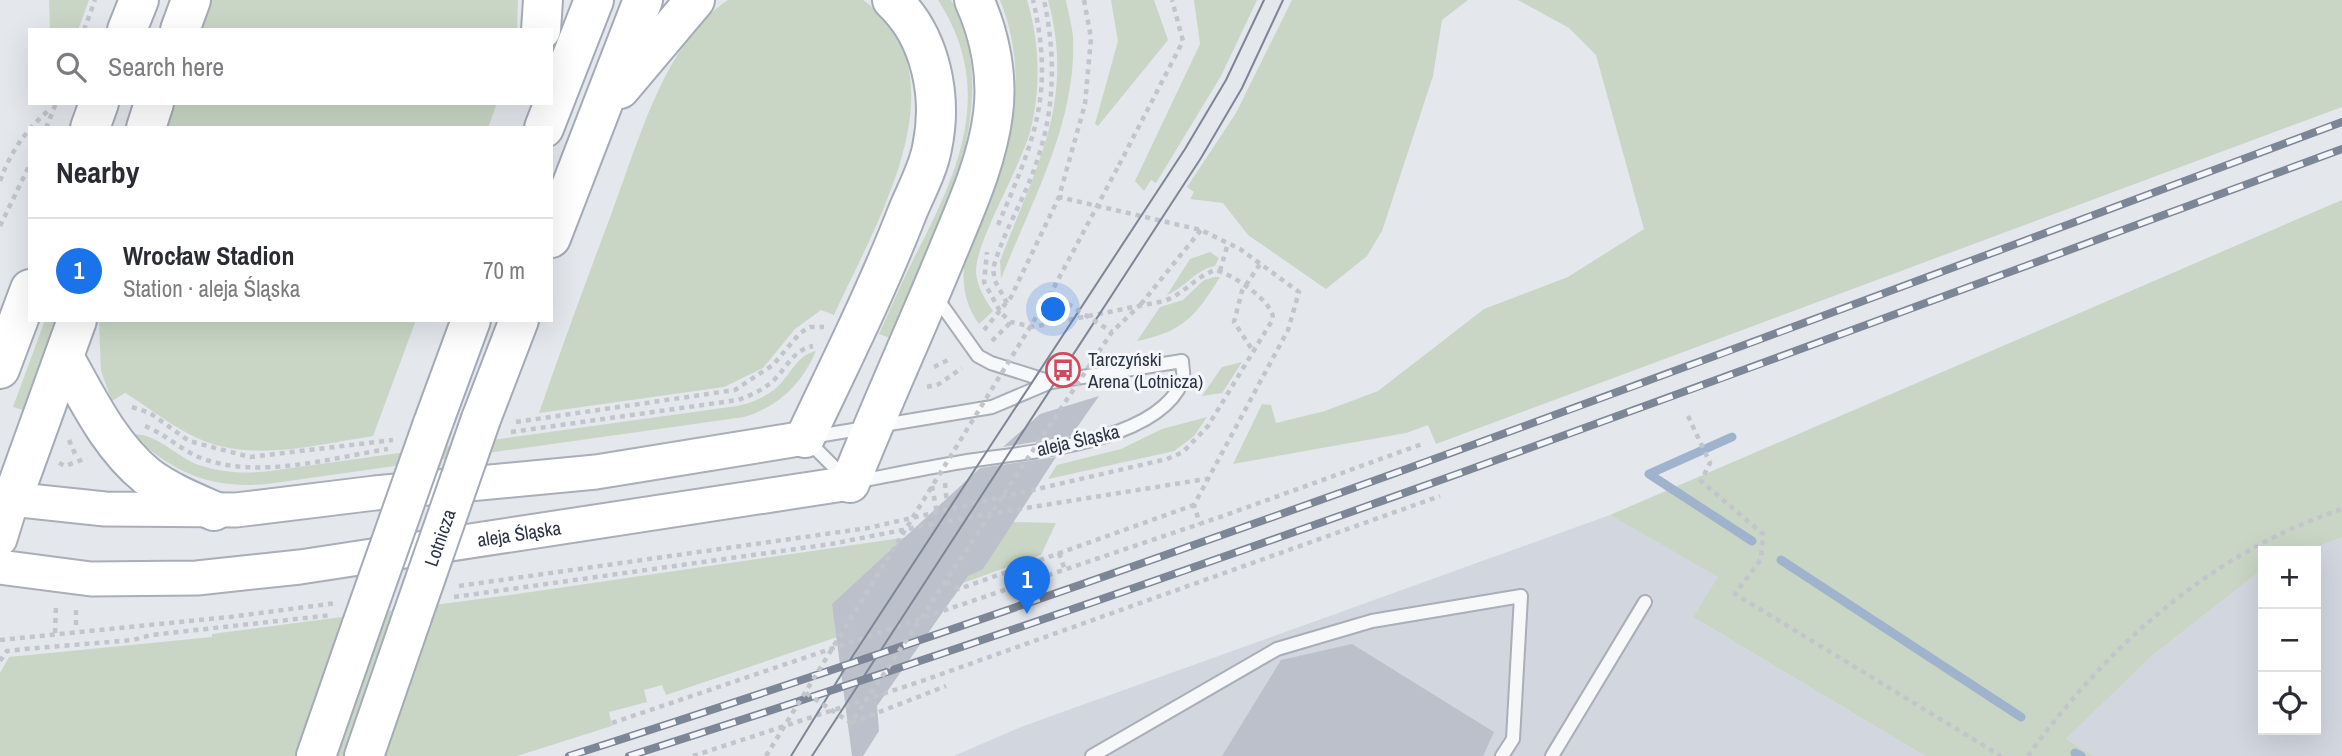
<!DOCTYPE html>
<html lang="en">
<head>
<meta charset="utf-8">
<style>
  :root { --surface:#fff; --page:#f2f2f3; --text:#2b2b33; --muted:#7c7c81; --line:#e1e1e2; --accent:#1a73e8 }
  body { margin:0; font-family:"Archivo Narrow",sans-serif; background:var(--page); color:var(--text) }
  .controls { position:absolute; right:21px; bottom:21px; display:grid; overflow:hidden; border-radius:0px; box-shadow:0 7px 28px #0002 }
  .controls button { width:63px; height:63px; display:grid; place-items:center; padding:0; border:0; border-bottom:2px solid var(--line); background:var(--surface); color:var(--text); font:35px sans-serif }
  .you { position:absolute; left:1054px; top:310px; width:24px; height:24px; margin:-18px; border:5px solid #fff; border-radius:50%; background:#1a73e8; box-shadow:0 0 0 10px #1a73e833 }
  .badge { display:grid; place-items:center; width:46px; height:46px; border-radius:50%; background:var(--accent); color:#fff; font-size:23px; font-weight:700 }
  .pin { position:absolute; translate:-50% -58px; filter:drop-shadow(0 2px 4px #0008) }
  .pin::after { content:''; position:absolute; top:37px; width:24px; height:21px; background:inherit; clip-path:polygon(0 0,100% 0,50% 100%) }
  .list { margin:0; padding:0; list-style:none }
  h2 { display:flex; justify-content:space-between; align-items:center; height:91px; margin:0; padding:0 28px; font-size:30px }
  h2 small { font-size:23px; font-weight:400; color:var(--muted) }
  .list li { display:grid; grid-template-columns:46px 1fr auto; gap:21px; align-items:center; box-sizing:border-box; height:105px; padding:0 28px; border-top:2px solid var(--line) }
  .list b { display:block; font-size:26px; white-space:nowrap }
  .list p { margin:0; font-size:23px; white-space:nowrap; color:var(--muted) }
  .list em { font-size:23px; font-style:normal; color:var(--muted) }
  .icon { flex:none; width:38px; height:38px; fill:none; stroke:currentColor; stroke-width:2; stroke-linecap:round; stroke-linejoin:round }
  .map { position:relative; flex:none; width:2342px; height:756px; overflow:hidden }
  .search { position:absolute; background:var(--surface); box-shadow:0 7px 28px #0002; left:28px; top:28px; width:525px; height:77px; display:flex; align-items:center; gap:18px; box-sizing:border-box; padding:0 24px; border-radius:0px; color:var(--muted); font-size:26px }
  .panel { position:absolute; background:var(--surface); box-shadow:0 7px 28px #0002; left:28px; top:126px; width:525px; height:196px; border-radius:0px }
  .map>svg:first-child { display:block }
</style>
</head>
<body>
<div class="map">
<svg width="2342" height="756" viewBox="0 0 2342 756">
  <rect width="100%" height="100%" fill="#e4e7ec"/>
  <g fill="#d2d6de">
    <path d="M1610,515L1719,577L1693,617L1925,756H954L1021,727Z"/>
    <path d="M2342,537V756H2093L2066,739L2153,655L2263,569V730H2316V551H2307Z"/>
  </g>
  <g fill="#c9d6c5">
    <path d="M49,0H89L78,30H50Z"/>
    <path d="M210,0H518L517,30H198Z"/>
    <path d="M728,0H863C969,75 873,228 834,315L821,310L795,329L763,368L724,387L539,413C562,346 587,279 612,212C638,144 664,42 728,0Z"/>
    <path d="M938,0H951C1010,105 932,241 890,338L879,334C891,308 902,281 915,256C959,171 996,89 938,0Z"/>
    <path d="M1000,0H1027C1040,42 1041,90 1030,132C1020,168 975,243 976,272C977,287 985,299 993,311L979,324C965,306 961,282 965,259C1001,175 1037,92 1000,0Z"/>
    <path d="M1048,0H1066C1068,12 1072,25 1073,37C1077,123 1031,202 1001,279L1000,261C1035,168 1076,103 1048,0Z"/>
    <path d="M1111,0H1154L1168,40L1098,126L1095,124L1118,41Z"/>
    <path d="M1194,0H1257L1221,76L1156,183L1151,180L1144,191L1135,181L1200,44Z"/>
    <path d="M1292,0H1468L1442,20L1433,76L1382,231L1367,256L1326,289L1248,235L1223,203L1190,199L1194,192L1187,187L1236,113Z"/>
    <path d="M1518,0H2342V107L1436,444L1428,425L1406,433L1233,464L1262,404L1271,405L1276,423L1325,411L1378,391L1484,309L1568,277L1644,229L1596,55L1569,28Z"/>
    <path d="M172,103H497L488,128H163Z"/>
    <path d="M2342,200V537L2307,551H2263V569L2153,655L2066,739L2093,756H1925L1693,617L1718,577L1610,515Z"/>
    <path d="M1210,252L1219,258L1215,266C1195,270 1186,287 1167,295L1190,259Z"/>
    <path d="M1215,277H1220C1196,316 1183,332 1137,341L1160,307L1183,300L1204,280Z"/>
    <path d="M45,320H58L26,411L13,407Z"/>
    <path d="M99,320H416L373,436C313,445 246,465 189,434C167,423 147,406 125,393L112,401L101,371Z"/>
    <path d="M816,351C802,384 778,407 744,417L267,484C209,489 175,473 132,435C153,430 178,458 199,465C223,473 245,474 270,471L737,406C751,403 763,398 775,389C790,377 796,355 816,351Z"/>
    <path d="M1242,362L1222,393L1202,396L1222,367Z"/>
    <path d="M1207,417L1194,436L1174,451L1048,479L1057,465L1121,449L1162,429Z"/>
    <path d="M1011,522L1056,523L1041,555L963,583L953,598L666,695L662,685L644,690L647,702L609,712L612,726L517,756H0V673L9,657L212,637V634L517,594Z"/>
  </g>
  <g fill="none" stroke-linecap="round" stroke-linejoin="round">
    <g stroke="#9fb4cc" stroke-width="9">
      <path d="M1732,437L1649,474L1752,541"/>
      <path d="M1781,560L2021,717"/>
      <path d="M2075,753L2081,756"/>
    </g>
  </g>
  <g fill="#bbc0ca">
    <path d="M1099,396L1071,436L1003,447L1040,414Z"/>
    <path d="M1056,457L983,569L968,576L877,706L879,731L863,756H852L832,604L980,468Z"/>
    <path d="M1352,644L1494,732L1483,756H1222L1281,660Z"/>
  </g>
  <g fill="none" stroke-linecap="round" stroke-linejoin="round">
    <g stroke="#a9aeb7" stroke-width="16">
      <g id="lane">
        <path d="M936,297L978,356L991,363L1051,382"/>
        <path d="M1182,361C1182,367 1185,376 1182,382C1155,445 1021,452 962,462C924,468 887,476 850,483L805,438L992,407L1051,382Z"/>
        <path d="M1092,756L1277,649L1372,621L1521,596L1513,739L1502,756"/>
        <path d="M1552,756L1645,602"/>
      </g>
    </g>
    <g stroke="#a9aeb7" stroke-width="37">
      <g id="secondary">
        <path d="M0,498L105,509L236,510L375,493L596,472L805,438"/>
        <path d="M0,539L12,500"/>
        <path id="s1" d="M0,567L91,579L197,578L300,567L850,483"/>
      </g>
    </g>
    <g stroke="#a3abb8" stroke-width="42">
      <g id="primary">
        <path d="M127,30L139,0"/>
        <path d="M180,30L191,0"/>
        <path d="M541,30L543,0"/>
        <path d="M620,89L695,0"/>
        <path d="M90,128L99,103"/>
        <path d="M146,128L154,103"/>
        <path d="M544,128L594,0"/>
        <path d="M551,238L643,0"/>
        <path d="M64,357C88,399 109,445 147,476C167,491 191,501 214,511"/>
        <path d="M0,369L30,289"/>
        <path d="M481,419L519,320"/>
        <path d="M432,426L471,320"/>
        <path d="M805,438C840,364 877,290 907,213C915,193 928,170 932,148C943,97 931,36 892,0"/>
        <path d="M850,483C881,405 916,329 948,251C966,207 987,162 993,114C998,76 990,35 974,0"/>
        <path d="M12,500L77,320"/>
        <path d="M316,756L362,624"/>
        <path d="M364,756L412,617"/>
      </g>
    </g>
    <g stroke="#c2c5cb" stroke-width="4.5" stroke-dasharray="5 5" stroke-linecap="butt">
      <path d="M1084,0L1091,38L1085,104L1059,197L1201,230L1240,249L1299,292L1288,330L1194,505L1200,524"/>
      <path d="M84,30L95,0"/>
      <path d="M46,128L56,103"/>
      <path d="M1119,165L1183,41L1172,0"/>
      <path d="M0,181C11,151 25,131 49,110"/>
      <path d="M998,225C1034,140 1055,95 1033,0"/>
      <path d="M0,226L30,164"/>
      <path d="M1220,271L1228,243"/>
      <path d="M1007,303L995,281L993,269C1003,232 1024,200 1036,164C1055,110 1056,56 1044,0"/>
      <path d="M1141,304L1201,230"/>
      <path d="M984,330L1011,297L1059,197"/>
      <path d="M992,341L1011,322"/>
      <path d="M1251,348L1234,322L1242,291L1260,264"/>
      <path d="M934,367L952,358"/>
      <path d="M927,387L939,384L962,368"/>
      <path d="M132,407L150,413L189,441L250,457L393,440"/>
      <path d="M1688,416L1710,463L1701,481L1763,534L1761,559L1735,594L2001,756"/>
      <path d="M516,422L735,390L773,365L800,333L810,327H824"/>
      <path d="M145,426C165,434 181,450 201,458C258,480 330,458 388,449"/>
      <path d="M511,432L738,400C752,395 765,389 776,378C788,365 794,350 813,346"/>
      <path d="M69,440L76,456"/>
      <path d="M59,463L65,466L87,458"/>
      <path d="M945,483L947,505"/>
      <path d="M932,486L937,513"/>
      <path d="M1059,553L1065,570"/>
      <path d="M946,582L959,589L1194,505"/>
      <path d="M459,586L868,528L1167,459L1183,452L1208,426L1273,319C1274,302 1231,273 1215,270C1195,277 1184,294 1164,301L1033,327L1011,322L1001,313L984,282L987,252"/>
      <path d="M454,597L831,544L964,518L1206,479"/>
      <path d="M76,625V607"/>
      <path d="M55,633L56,603"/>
      <path d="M0,640L230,617L336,603"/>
      <path d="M0,661L7,651L25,649L133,640L151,635L332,615"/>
      <path d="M612,723L1223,516L1422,444"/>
      <path d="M851,723L946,686"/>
      <path d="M693,756L922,681L1440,496"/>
      <path d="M2028,756C2106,647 2212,552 2342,509"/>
    </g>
    <use href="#lane" stroke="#f7f8fa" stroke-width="12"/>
    <use href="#secondary" stroke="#fff" stroke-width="33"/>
    <use href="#primary" stroke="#fff" stroke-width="38"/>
    <g stroke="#7d8696" stroke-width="2">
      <path d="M791,756L852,657L1185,149L1226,80L1264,0"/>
      <path d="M812,756L1201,158L1242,88L1283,0"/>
    </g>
    <g stroke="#7d8696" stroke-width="8">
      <g id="rail">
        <path d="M569,756C1167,565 1754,342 2342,122"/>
        <path d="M629,756C1206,573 1774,359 2342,149"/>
      </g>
    </g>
    <use href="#rail" stroke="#f4f6f9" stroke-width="5" stroke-dasharray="16" stroke-linecap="butt"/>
    <g stroke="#a3abb8" stroke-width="42" stroke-linecap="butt">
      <g id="primary-bridge">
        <path id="s2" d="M412,617L481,419"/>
        <path d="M362,624L432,426"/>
      </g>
    </g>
    <g stroke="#c2c5cb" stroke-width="4.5" stroke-dasharray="5 5" stroke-linecap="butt">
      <path d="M1051,293L1112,332"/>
      <path d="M806,693L851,723L1112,332L1141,304"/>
      <path d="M766,756L1051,293L1119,165"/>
    </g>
    <use href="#primary-bridge" stroke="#fff" stroke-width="38"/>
  </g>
  <defs>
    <g id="bus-ring" transform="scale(1.75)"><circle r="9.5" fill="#f4f6f9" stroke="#d1495b" stroke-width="1.5"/><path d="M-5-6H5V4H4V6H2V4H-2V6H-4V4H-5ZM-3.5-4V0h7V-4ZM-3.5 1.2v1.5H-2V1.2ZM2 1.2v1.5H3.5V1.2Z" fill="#d1495b"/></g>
  </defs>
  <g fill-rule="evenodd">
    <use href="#bus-ring" x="1063" y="370"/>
  </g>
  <g text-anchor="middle" stroke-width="6" stroke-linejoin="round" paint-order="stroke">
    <g font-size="19" fill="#2b3445" stroke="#f4f6f9" text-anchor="start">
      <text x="1088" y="366">Tarczyński<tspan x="1088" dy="22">Arena (Lotnicza)</tspan></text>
    </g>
    <g font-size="19" fill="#2b3445" stroke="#f4f6f9">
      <text transform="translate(1078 440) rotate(-13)" y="7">aleja Śląska</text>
      <text dy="7" stroke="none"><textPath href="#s1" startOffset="523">aleja Śląska</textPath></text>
      <text dy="7" stroke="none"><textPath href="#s2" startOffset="84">Lotnicza</textPath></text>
    </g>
  </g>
</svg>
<div class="controls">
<button>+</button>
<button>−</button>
<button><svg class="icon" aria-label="locate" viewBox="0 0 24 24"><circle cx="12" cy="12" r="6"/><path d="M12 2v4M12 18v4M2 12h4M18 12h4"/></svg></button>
</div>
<div class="you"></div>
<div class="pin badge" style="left:1027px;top:614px">1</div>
<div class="search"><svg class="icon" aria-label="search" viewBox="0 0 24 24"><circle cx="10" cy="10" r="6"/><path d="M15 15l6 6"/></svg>Search here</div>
<section class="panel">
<h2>Nearby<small></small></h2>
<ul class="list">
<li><span class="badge">1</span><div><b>Wrocław Stadion</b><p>Station · aleja Śląska</p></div><em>70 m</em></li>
</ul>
</section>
</div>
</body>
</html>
